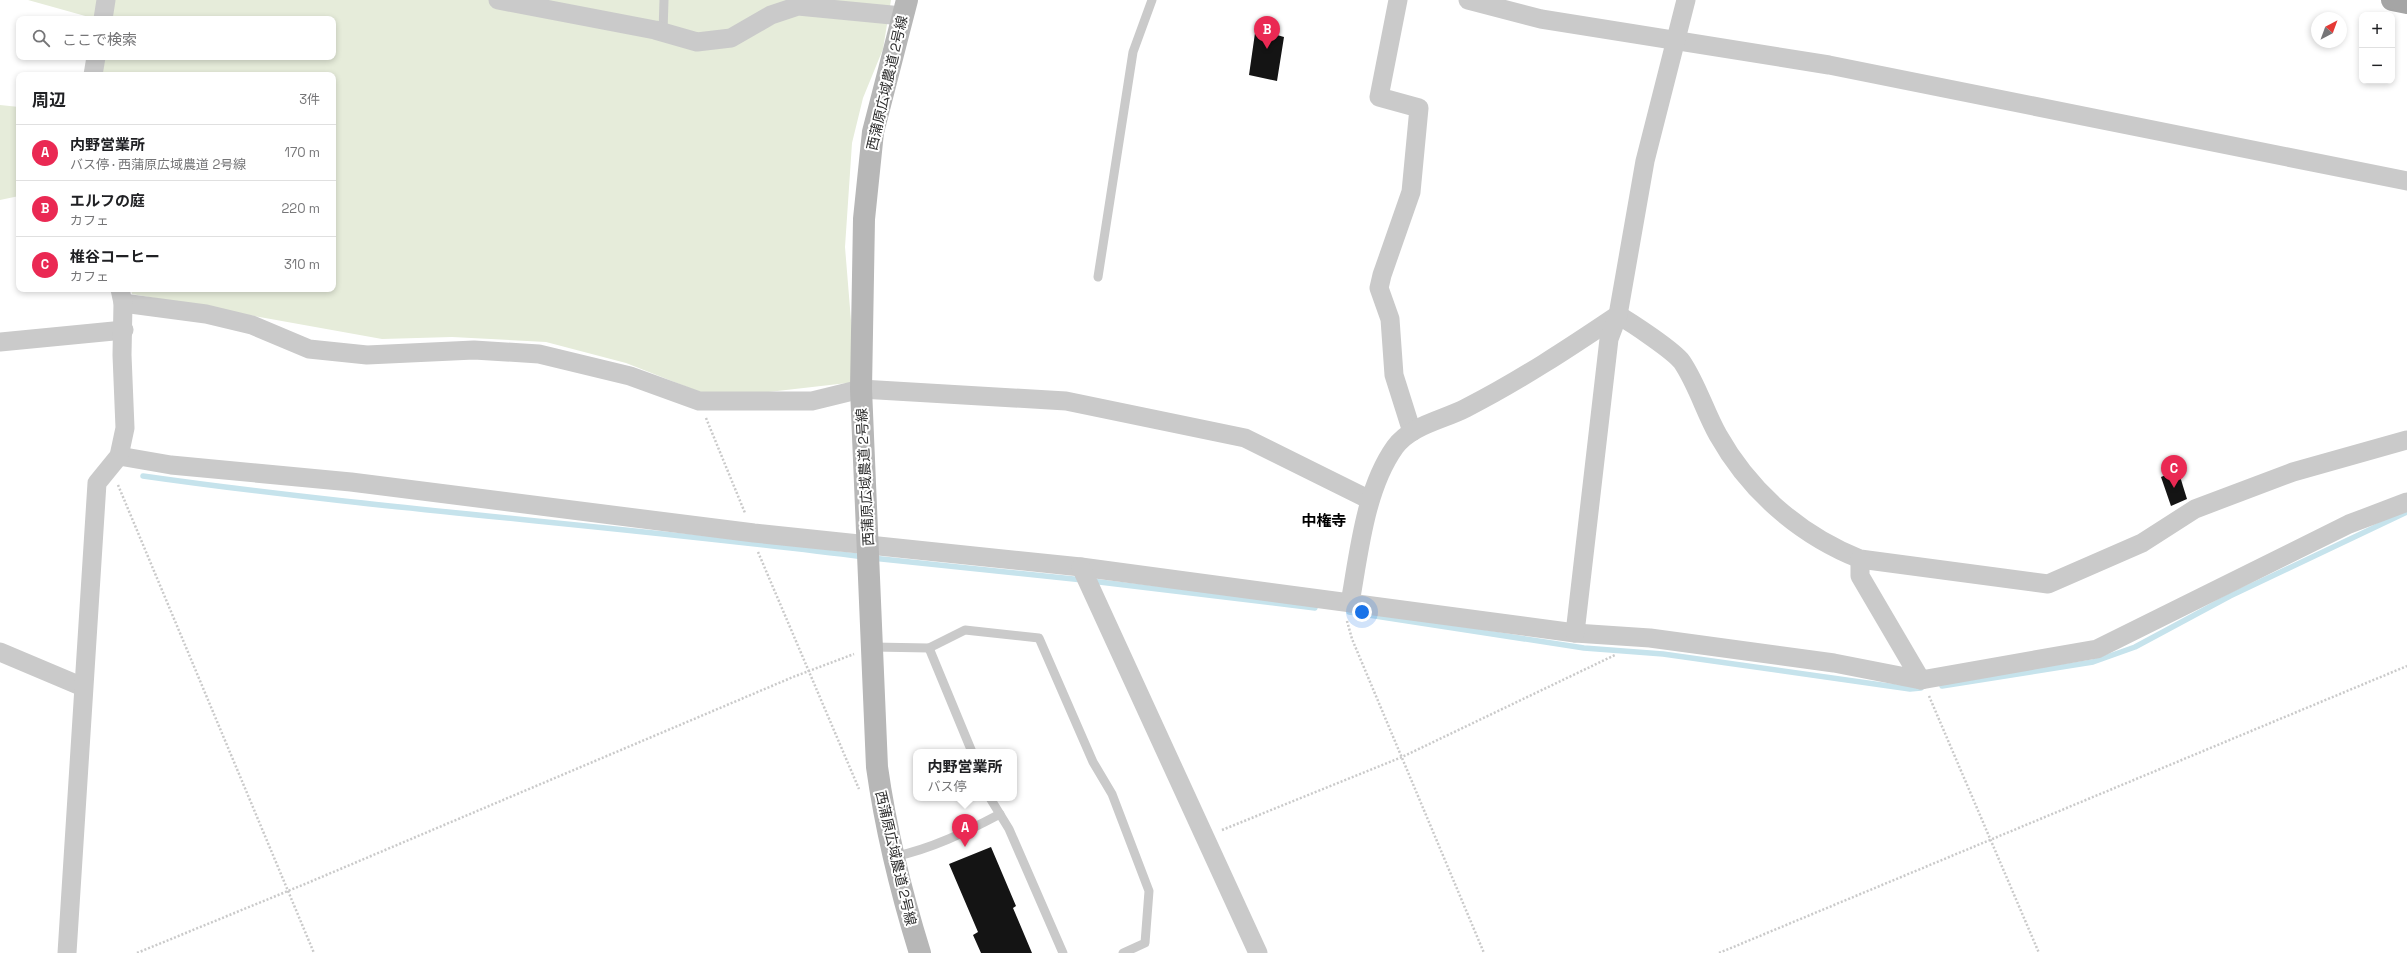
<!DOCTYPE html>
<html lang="ja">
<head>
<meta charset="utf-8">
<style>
  :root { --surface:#fff; --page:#f2f2f2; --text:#202124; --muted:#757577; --line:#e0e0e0; --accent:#ea2953 }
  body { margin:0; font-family:"Space Grotesk","Noto Sans JP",sans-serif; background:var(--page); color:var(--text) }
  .controls { position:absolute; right:12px; top:12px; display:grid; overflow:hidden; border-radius:8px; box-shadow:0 2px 6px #0003 }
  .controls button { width:36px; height:36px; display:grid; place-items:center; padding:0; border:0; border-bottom:1px solid var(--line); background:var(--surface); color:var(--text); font:20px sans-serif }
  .compass { position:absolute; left:2311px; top:12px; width:36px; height:36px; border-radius:50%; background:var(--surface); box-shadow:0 2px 6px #0003; rotate:41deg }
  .you { position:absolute; left:1362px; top:612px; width:14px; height:14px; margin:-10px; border:3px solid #fff; border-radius:50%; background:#1a73e8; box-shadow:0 0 0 6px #1a73e833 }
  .badge { display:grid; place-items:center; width:26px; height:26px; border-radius:50%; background:var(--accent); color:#fff; font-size:13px; font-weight:700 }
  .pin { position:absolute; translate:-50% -33px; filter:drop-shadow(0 1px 2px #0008) }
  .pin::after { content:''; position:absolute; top:21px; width:14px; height:12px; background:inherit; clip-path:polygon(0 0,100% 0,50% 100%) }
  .popup { position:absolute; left:913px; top:749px; width:104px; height:52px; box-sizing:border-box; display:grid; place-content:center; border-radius:8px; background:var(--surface); filter:drop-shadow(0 1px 3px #0005); font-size:13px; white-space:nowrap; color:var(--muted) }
  .popup b { font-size:15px; color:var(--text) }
  .popup::after { content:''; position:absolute; left:50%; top:100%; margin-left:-8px; border:8px solid transparent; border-top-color:var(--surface) }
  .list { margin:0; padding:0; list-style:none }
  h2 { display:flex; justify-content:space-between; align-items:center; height:52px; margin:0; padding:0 16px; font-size:17px }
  h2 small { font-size:13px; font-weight:400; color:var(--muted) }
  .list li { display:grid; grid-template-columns:26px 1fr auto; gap:12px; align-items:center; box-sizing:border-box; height:56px; padding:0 16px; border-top:1px solid var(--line) }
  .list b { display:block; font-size:15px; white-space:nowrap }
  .list p { margin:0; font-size:13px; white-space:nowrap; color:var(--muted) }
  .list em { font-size:13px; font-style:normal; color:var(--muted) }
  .icon { flex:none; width:22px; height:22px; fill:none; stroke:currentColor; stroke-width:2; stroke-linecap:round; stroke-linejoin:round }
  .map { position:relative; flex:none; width:2407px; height:953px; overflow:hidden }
  .search { position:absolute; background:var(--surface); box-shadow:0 2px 6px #0003; left:16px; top:16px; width:320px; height:44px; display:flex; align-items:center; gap:10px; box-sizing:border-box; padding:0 14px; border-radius:8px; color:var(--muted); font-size:15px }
  .panel { position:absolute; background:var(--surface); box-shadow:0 2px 6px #0003; left:16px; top:72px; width:320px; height:220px; border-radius:8px }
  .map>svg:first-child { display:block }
</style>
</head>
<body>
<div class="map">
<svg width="2407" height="953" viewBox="0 0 2407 953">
  <rect width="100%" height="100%" fill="#fff"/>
  <g fill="#e6ecda">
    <path d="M28,0H891L883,49L863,98L852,143L845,247L856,382L715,398L626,363L546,342L452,337L382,339L132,294L131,289H333V75H101L105,57H333V19H96Z"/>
    <path d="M0,105L19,107V196L0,200Z"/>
  </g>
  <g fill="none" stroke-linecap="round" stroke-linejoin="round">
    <g stroke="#c6e3ec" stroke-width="5.5">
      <path d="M143,476C382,510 624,526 864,557"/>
      <path d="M872,558L1083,580"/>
      <path d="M1091,581L1315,608"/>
      <path d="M1349,612L1584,648L1663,654L1910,689L1921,688"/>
      <path d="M1942,686L2093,662L2135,647L2230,596L2407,512"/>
    </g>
  </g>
  <g fill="#141414">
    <path d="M1260,30L1284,37L1277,81L1249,75L1255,33L1259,34Z"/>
    <path d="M2178,470L2187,499L2171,506L2161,477Z"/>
    <path d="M991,847L1016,906L1013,908L1032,953H981L973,935L978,932L949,864Z"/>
  </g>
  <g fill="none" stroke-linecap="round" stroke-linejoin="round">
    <g stroke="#cacaca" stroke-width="2.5" stroke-dasharray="2 2" stroke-linecap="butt">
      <path d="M706,418L745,513"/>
      <path d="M118,485L314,953"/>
      <path d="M758,552L859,789"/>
      <path d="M1347,621L1352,639L1484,953"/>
      <path d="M1929,696L2039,953"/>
      <path d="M1222,830L1402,757L1615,655"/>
      <path d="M137,953L305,884L793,677L854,654"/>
      <path d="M1719,953L2407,666"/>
    </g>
    <g stroke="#cacaca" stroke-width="9">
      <path d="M663,32L664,0"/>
      <path d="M1098,277L1133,52L1152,0"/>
      <path d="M873,647L929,648L965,630L1039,638L1093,762L1112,794L1149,891L1145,943L1123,953"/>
      <path d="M929,648L972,752"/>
      <path d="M990,798L1009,829L1063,953"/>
      <path d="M893,857C931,849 966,832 1000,814"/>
    </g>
    <g stroke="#cacaca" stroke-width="19">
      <path d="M498,0L655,30L697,42L731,38L771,15L798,6L902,16"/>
      <path d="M1398,0L1379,97L1419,108L1411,192L1382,275L1379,288L1390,319L1394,375L1412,432"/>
      <path d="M1468,0L1541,19L1829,65L2407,181"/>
      <path d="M103,19L106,0"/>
      <path d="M93,75L96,57"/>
      <path d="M123,303L206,314L252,325L309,349L367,355L474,350L539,354L630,376L699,401H812L861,389L1066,401L1245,438L1370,500"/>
      <path d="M1618,315C1632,323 1674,351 1682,362C1697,384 1705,412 1718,435C1750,492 1800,535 1860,559L2048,584L2142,543L2195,509L2293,472L2407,440"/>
      <path d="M0,342L124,330"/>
      <path d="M119,456L171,465L351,482L754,533L1081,567L1575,633L1650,638L1834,663L1921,680L2097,649L2349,524L2407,502"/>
      <path d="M1860,559V576L1921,680"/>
      <path d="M1081,567L1258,953"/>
      <path d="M1350,603C1359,553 1365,489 1395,447C1411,425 1443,420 1466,408C1519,381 1569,348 1618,315"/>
      <path d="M1575,633L1609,339L1618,315L1645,161L1686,0"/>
      <path d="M0,652L83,687"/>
      <path d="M67,953L97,483L119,456L125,428L122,355L123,303L120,289"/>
    </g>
    <path stroke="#b7b7b7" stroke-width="22" d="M907,0L873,132L864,219L861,389L877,767C886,831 901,892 920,953"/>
    <path stroke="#a5a5a5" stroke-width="22" d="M2392,0L2407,3"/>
  </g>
  <g text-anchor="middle" stroke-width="4" stroke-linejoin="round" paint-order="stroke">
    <g font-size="14" fill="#2d2d2d" stroke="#fff">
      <text transform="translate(887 83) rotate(-77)" y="5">西蒲原広域農道 2号線</text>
      <text transform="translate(865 477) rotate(-93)" y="5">西蒲原広域農道 2号線</text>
      <text transform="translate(896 858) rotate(77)" y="5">西蒲原広域農道 2号線</text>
    </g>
    <g font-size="15" font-weight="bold" fill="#000" stroke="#fff">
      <text x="1324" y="526">中権寺</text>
    </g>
  </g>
</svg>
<div class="controls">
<button>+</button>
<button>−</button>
</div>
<svg class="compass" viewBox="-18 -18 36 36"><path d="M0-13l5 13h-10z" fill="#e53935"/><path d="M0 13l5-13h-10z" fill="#757577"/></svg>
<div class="you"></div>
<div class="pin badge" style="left:965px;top:847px">A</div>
<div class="popup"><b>内野営業所</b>バス停</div>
<div class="pin badge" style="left:1267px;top:49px">B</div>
<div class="pin badge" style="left:2174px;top:488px">C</div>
<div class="search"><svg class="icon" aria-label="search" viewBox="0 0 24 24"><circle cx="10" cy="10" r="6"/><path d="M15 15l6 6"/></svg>ここで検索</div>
<section class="panel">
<h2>周辺<small>3件</small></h2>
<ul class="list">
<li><span class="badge">A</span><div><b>内野営業所</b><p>バス停 · 西蒲原広域農道 2号線</p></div><em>170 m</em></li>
<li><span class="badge">B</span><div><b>エルフの庭</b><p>カフェ</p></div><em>220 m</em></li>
<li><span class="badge">C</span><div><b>椎谷コーヒー</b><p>カフェ</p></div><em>310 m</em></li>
</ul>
</section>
</div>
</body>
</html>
